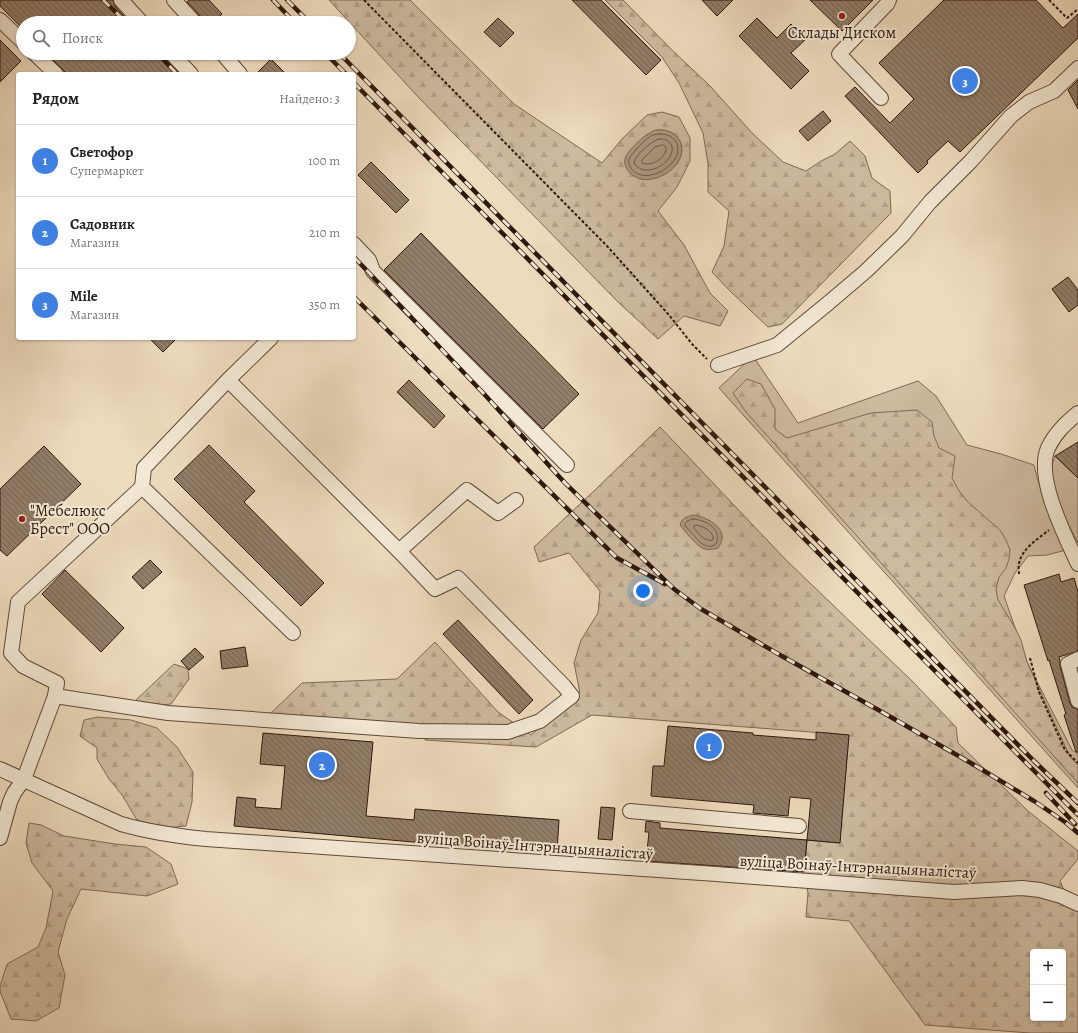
<!DOCTYPE html>
<html lang="ru">
<head>
<meta charset="utf-8">
<style>
  :root { --surface:#fff; --page:#f6f6f6; --text:#222; --muted:#767676; --line:#e0e0e0; --accent:#8f2418 }
  body { margin:0; font-family:Alegreya,serif; background:var(--page); color:var(--text) }
  .controls { position:absolute; right:12px; bottom:12px; display:grid; overflow:hidden; border-radius:4px; box-shadow:0 1px 3px #0004 }
  .controls button { width:36px; height:36px; display:grid; place-items:center; padding:0; border:0; border-bottom:1px solid var(--line); background:var(--surface); color:var(--text); font:20px sans-serif }
  .you { position:absolute; left:643px; top:591px; width:14px; height:14px; margin:-10px; border:3px solid #fff; border-radius:50%; background:#1a73e8; box-shadow:0 0 0 6px #1a73e833 }
  .badge { display:grid; place-items:center; width:26px; height:26px; border-radius:50%; background:var(--accent); color:#fff; font-size:13px; font-weight:700 }
  .pin { position:absolute; translate:-50% -50%; border:2px solid #fff; box-shadow:0 1px 4px #0006 }
  .list { margin:0; padding:0; list-style:none }
  h2 { display:flex; justify-content:space-between; align-items:center; height:52px; margin:0; padding:0 16px; font-size:17px }
  h2 small { font-size:13px; font-weight:400; color:var(--muted) }
  .list li { display:grid; grid-template-columns:26px 1fr auto; gap:12px; align-items:center; box-sizing:border-box; height:72px; padding:0 16px; border-top:1px solid var(--line) }
  .list b { display:block; font-size:15px; white-space:nowrap }
  .list p { margin:0; font-size:13px; white-space:nowrap; color:var(--muted) }
  .list em { font-size:13px; font-style:normal; color:var(--muted) }
  .icon { flex:none; width:22px; height:22px; fill:none; stroke:currentColor; stroke-width:2; stroke-linecap:round; stroke-linejoin:round }
  .map { position:relative; flex:none; width:1078px; height:1033px; overflow:hidden }
  .search { position:absolute; background:var(--surface); box-shadow:0 1px 3px #0004; left:16px; top:16px; width:340px; height:44px; display:flex; align-items:center; gap:10px; box-sizing:border-box; padding:0 14px; border-radius:22px; color:var(--muted); font-size:15px }
  .panel { position:absolute; background:var(--surface); box-shadow:0 1px 3px #0004; left:16px; top:72px; width:340px; height:268px; border-radius:4px }
  .map>svg:first-child { display:block }
</style>
</head>
<body>
<div class="map">
<svg width="1078" height="1033" viewBox="0 0 1078 1033">
  <defs>
    <pattern id="forest-firs" width="22" height="20" patternUnits="userSpaceOnUse"><rect width="22" height="20" fill="#cdba9f"/><path d="M5 1l3.5 6h-7zM16 11l3.5 6h-7z" fill="#b09f88"/></pattern>
    <pattern id="building-back-hatch" width="6" height="6" patternUnits="userSpaceOnUse"><rect width="6" height="6" fill="#917d68"/><path d="M-1 5l2 2M0 0l6 6M5-1l2 2" fill="none" stroke="#776554"/></pattern>
  </defs>
  <rect width="100%" height="100%" fill="#eddbbd"/>
  <filter id="stains"><feTurbulence type="fractalNoise" baseFrequency=".005" numOctaves="4"/><feColorMatrix values="0 0 0 0 .2 0 0 0 0 .09 0 0 0 0 .02 0 0 0 .5 -.17"/></filter>
  <radialGradient id="worn" r=".72"><stop offset=".6" stop-color="#630" stop-opacity="0"/><stop offset="1" stop-color="#630" stop-opacity=".3"/></radialGradient>
  <g fill="#cdba9f" stroke="#7e6856">
    <path d="M753,356L798,423L918,381L936,396L967,445L1001,454L1034,465C1041,496 1052,521 1066,550L1047,555L1028,556L1015,573L1004,596L1027,662L1072,750L1078,754V788L719,388Z"/>
    <path d="M1055,456L1078,478V543C1069,525 1048,488 1051,468C1052,464 1054,460 1055,456Z"/>
  </g>
  <g fill="url(#forest-firs)" stroke="#7e6856" fill-rule="evenodd">
    <path d="M329,0H410L514,104L602,163L622,139L647,115L662,112L679,117L690,138V161L677,187L658,211L684,245L710,293L728,311L720,326L684,316L658,339L617,301L420,99ZM658,130C679,129 689,148 676,165C674,167 671,169 669,171L625,158L628,153L646,135Z"/>
    <path d="M605,0H623L671,49L711,87L753,134L783,162L806,171L821,161L835,154L850,141L865,156L872,178L890,191L891,213L782,324L768,327L730,291L712,272L724,246L729,211L708,192V164L703,133L679,83L662,57Z"/>
    <path d="M747,379L761,384L775,409V429L787,438L871,413L917,410L932,422L934,436L939,448L955,456L952,478L959,491L968,502L1000,530L1006,540L1010,550L1009,559L1006,568L999,577L996,589L998,600L1014,626L1021,640L1027,662L1070,757L1078,765V783L746,412L733,393Z"/>
    <path d="M660,427L786,560L912,681L956,727L958,743L1028,811L1078,851V859L1060,881L1071,906L1078,910V1033H1030L925,1025L849,921L806,917L808,893L804,874L807,840L839,843L849,735L592,715L536,747L425,740L429,728L265,719L302,683L397,679L435,642L498,712L531,735L580,693L574,663L581,640L598,613L600,591L569,553L539,562L534,547L595,490ZM1033,952H1063V1018H1033Z"/>
    <path d="M174,664L188,669L189,679L171,704L151,706L135,701Z"/>
    <path d="M98,717L131,720L157,728L177,747L193,772L192,802L186,826L165,828L137,820L122,795L109,779L97,759V748L80,736L84,720Z"/>
    <path d="M29,823L41,825L64,836L115,844L146,847L171,864L178,884L147,896L81,889L67,919L58,952L65,975L59,1008L36,1021L11,1019L0,991V986L7,964L38,947L46,928L53,891L32,863L26,843Z"/>
  </g>
  <g fill="#ac9881" stroke="#7a6452">
    <path d="M658,130C679,129 689,148 676,165C668,175 652,182 640,179C636,177 633,176 630,173C626,169 624,164 625,159C626,152 643,136 650,133C652,131 655,130 658,130Z"/>
    <path d="M693,515C708,517 732,530 718,548C702,553 698,545 688,535C685,531 683,529 680,525C682,518 686,517 693,515Z"/>
  </g>
  <g fill="none" stroke-linecap="round" stroke-linejoin="round">
    <g stroke="#6d5846" stroke-width="1">
      <path d="M659,134C677,133 684,150 672,163C662,174 641,182 631,168C629,165 628,162 629,159C631,154 647,137 653,135C653,135 659,134 659,134Z"/>
      <path d="M659,139C671,138 676,148 669,158C662,169 642,176 634,163C635,155 651,141 659,139Z"/>
      <path d="M663,145L666,147C667,158 652,167 642,163V160L655,147Z"/>
      <path d="M693,519C727,522 722,557 701,543C696,539 692,532 686,527L685,525C685,521 690,520 693,519Z"/>
      <path d="M696,525C703,526 710,530 713,536V540C704,542 699,534 694,528V526Z"/>
    </g>
  </g>
  <g fill="url(#building-back-hatch)" stroke="#2e170c">
    <path d="M0,0H113L115,6L130,23H23V29L0,6Z"/>
    <path d="M189,0H209L222,14L213,23H205L201,17L187,2Z"/>
    <path d="M572,0H601L661,60L646,75Z"/>
    <path d="M702,0H733L717,16Z"/>
    <path d="M810,0H873L842,31Z"/>
    <path d="M944,0H1036L1063,28L1078,14V38L960,152L948,141L927,161L928,163L918,173L845,96L855,87L890,123L914,99L879,63Z"/>
    <path d="M498,18L514,33L500,47L484,32Z"/>
    <path d="M757,18L777,38L791,24L806,39L791,53L809,71L791,89L739,36Z"/>
    <path d="M0,40L21,61L0,82Z"/>
    <path d="M46,53H163L165,59L179,74H67Z"/>
    <path d="M271,59L286,74H256Z"/>
    <path d="M1078,80V109L1068,90Z"/>
    <path d="M823,111L831,121L808,141L799,131Z"/>
    <path d="M371,162L409,200L396,213L358,175Z"/>
    <path d="M421,233L579,394L543,429L384,270Z"/>
    <path d="M1068,277L1078,290V305L1069,312L1052,289Z"/>
    <path d="M149,338H177L163,352Z"/>
    <path d="M409,380L445,416L434,428L397,392Z"/>
    <path d="M1078,442V478L1055,456Z"/>
    <path d="M209,445L255,491L244,502L324,583L301,606L174,479Z"/>
    <path d="M44,446L81,484L7,556L0,550V489Z"/>
    <path d="M150,560L162,572L143,589L132,577Z"/>
    <path d="M65,570L124,628L101,652L42,594Z"/>
    <path d="M1059,574L1061,582L1074,578L1078,592V651L1059,657L1060,661V666L1070,703L1072,707L1078,709V752H1076L1064,715L1066,714L1049,660L1048,661L1024,585Z"/>
    <path d="M458,620L533,700L519,714L443,634Z"/>
    <path d="M245,647L248,666L222,669L220,651Z"/>
    <path d="M195,648L204,657L189,670L181,661Z"/>
    <path d="M668,726L753,733V735L816,740V732L849,735L840,843L807,840L811,799L790,797L788,816L753,813L754,805L651,796L653,766H664Z"/>
    <path d="M263,733L373,742L366,816L414,820L415,809L559,820L557,852L413,842L234,826L237,797L256,799L255,807L281,809L285,766L260,764Z"/>
    <path d="M601,807L615,808L612,840L598,839Z"/>
    <path d="M646,821L660,823V828L807,840L804,872L646,861L649,832H645Z"/>
  </g>
  <g fill="none" stroke-linecap="round" stroke-linejoin="round">
    <g stroke="#5e4838" stroke-width="16">
      <g id="minor">
        <path d="M121,0L142,23"/>
        <path d="M174,0L195,23"/>
        <path d="M0,20L23,42"/>
        <path d="M34,53L56,74"/>
        <path d="M171,53L191,74"/>
        <path d="M222,53L240,74"/>
        <path d="M881,98L839,54L887,4L889,0"/>
        <path d="M354,244L369,260L373,271L567,465"/>
        <path d="M718,365L777,345L826,305L866,271L902,236L930,202L971,161L1011,116L1029,102L1054,91L1078,68"/>
        <path d="M228,380L271,338"/>
        <path d="M1078,413C1066,423 1055,433 1048,448C1035,478 1065,535 1078,564"/>
        <path d="M293,633L142,487L144,468L228,380L399,551"/>
        <path d="M1078,659L1068,664L1078,701"/>
        <path d="M55,696L168,713L419,731L508,732L540,721L572,696L564,686L458,578L435,589L399,551L467,490L498,513L516,500"/>
        <path d="M0,769L121,824C149,832 176,836 206,839L716,874L954,892L1022,888L1040,890L1061,896L1078,904"/>
        <path d="M630,811L799,826"/>
        <path d="M0,838L10,802L14,793L24,779L55,696L57,683L23,666L11,653L18,602L142,487"/>
      </g>
    </g>
    <g stroke="#2e170c" stroke-width="2" stroke-dasharray="3 2" stroke-linecap="butt">
      <path d="M364,0L607,246L669,315L692,344L707,359"/>
      <path d="M1049,0L1067,18L1078,9"/>
      <path d="M1019,574C1019,571 1018,567 1019,564C1021,549 1038,539 1049,530"/>
      <path d="M1030,658L1039,692L1065,750L1078,763"/>
    </g>
    <use href="#minor" stroke="#f3e8d4" stroke-width="14"/>
    <g stroke="#2e170c" stroke-width="4.5">
      <g id="rail">
        <path d="M103,0L127,23"/>
        <path d="M273,0L295,23"/>
        <path d="M287,0L310,23"/>
        <path d="M157,53L177,74"/>
        <path d="M325,53L346,74"/>
        <path d="M339,53L1034,761L1078,803"/>
        <path d="M354,83L931,667L1078,815"/>
        <path d="M354,257L485,395L565,483L674,589L701,609L780,655L882,712L976,766L1034,801L1065,822L1078,833"/>
        <path d="M354,297L617,558L665,584"/>
        <path d="M1046,793L1075,824"/>
      </g>
    </g>
    <use href="#rail" stroke="#f3e8d4" stroke-width="3" stroke-dasharray="9" stroke-linecap="butt"/>
  </g>
  <g fill="#8f2418" stroke="#f3e8d4" stroke-width="1.5">
    <circle cx="842" cy="16" r="4"/>
    <circle cx="22" cy="519" r="4"/>
  </g>
  <g text-anchor="middle" stroke-width="4" stroke-linejoin="round" paint-order="stroke">
    <g font-size="16" fill="#2e170c" stroke="#f3e8d4">
      <text x="842" y="38">Склады Диском</text>
      <text x="30" y="516" text-anchor="start">"Мебелюкс<tspan x="30" dy="18">Брест" ООО</tspan></text>
    </g>
    <g font-size="16" fill="#2e170c" stroke="#f3e8d4">
      <text transform="translate(535 845) rotate(4)" y="6">вуліца Воінаў-Інтэрнацыяналістаў</text>
      <text transform="translate(858 866) rotate(3)" y="6">вуліца Воінаў-Інтэрнацыяналістаў</text>
    </g>
  </g>
  <rect width="100%" height="100%" filter="url(#stains)"/>
  <rect width="100%" height="100%" fill="url(#worn)"/>
</svg>
<div class="controls">
<button>+</button>
<button>−</button>
</div>
<div class="you"></div>
<div class="pin badge" style="left:709px;top:746px;background:#3f7fe0">1</div>
<div class="pin badge" style="left:322px;top:765px;background:#3f7fe0">2</div>
<div class="pin badge" style="left:965px;top:81px;background:#3f7fe0">3</div>
<div class="search"><svg class="icon" aria-label="search" viewBox="0 0 24 24"><circle cx="10" cy="10" r="6"/><path d="M15 15l6 6"/></svg>Поиск</div>
<section class="panel">
<h2>Рядом<small>Найдено: 3</small></h2>
<ul class="list">
<li><span class="badge" style="background:#3f7fe0">1</span><div><b>Светофор</b><p>Супермаркет</p></div><em>100 m</em></li>
<li><span class="badge" style="background:#3f7fe0">2</span><div><b>Садовник</b><p>Магазин</p></div><em>210 m</em></li>
<li><span class="badge" style="background:#3f7fe0">3</span><div><b>Mile</b><p>Магазин</p></div><em>350 m</em></li>
</ul>
</section>
</div>
</body>
</html>
